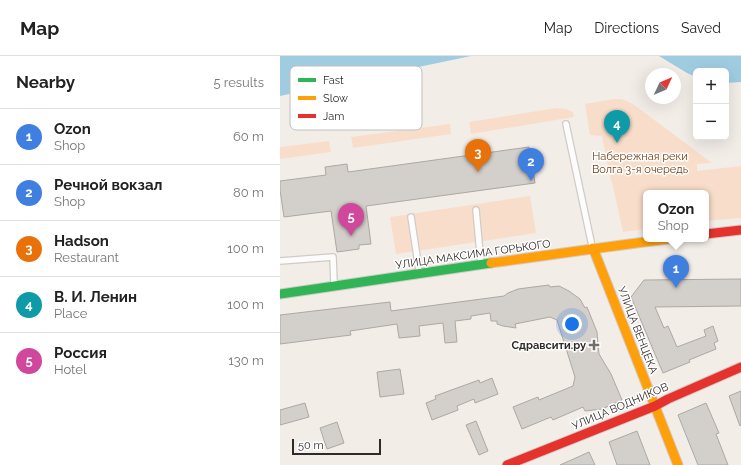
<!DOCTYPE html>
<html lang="en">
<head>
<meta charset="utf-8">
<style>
  :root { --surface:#fff; --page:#f2f2f2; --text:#222; --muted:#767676; --line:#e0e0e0; --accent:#111827 }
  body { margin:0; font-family:Raleway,sans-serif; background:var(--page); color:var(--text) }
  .controls { position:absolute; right:12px; top:12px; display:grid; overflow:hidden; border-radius:6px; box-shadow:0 4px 16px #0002 }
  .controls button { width:36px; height:36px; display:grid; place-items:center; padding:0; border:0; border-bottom:1px solid var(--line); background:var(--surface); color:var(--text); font:20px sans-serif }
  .compass { position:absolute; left:365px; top:12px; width:36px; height:36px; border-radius:50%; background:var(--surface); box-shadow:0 4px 16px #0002; rotate:46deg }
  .scale { position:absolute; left:12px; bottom:10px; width:89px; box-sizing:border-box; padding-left:4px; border:2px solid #302b28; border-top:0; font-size:11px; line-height:14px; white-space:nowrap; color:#302b28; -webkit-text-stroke:3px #fff; paint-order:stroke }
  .you { position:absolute; left:292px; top:268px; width:14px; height:14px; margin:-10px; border:3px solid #fff; border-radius:50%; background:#1a73e8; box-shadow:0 0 0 6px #1a73e833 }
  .badge { display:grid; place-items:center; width:26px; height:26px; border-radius:50%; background:var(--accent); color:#fff; font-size:13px; font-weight:700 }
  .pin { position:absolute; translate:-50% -33px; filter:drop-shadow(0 1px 2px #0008) }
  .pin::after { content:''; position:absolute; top:21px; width:14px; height:12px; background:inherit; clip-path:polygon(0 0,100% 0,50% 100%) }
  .popup { position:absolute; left:363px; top:134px; width:66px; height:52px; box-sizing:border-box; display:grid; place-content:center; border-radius:6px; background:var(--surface); filter:drop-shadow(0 1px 3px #0005); font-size:13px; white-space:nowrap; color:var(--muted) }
  .popup b { font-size:15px; color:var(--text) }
  .popup::after { content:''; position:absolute; left:50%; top:100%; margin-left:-8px; border:8px solid transparent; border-top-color:var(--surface) }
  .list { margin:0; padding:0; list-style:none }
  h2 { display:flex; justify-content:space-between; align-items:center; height:52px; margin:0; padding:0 16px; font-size:17px }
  h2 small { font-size:13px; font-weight:400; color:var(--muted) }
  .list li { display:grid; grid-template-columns:26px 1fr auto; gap:12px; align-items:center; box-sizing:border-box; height:56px; padding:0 16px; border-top:1px solid var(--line) }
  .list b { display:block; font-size:15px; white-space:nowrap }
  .list p { margin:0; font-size:13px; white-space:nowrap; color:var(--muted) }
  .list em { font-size:13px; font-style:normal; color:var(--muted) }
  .map { position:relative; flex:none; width:461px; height:409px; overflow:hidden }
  header { display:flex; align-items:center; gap:24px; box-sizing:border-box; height:56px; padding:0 20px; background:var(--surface); border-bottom:1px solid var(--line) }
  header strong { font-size:19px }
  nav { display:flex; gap:22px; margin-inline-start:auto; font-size:14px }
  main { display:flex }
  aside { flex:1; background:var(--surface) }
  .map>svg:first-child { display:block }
</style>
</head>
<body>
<header>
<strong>Map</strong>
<nav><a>Map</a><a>Directions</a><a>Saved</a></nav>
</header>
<main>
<aside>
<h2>Nearby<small>5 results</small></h2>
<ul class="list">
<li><span class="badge" style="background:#3f7fe0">1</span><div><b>Ozon</b><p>Shop</p></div><em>60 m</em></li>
<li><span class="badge" style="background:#3f7fe0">2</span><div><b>Речной вокзал</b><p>Shop</p></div><em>80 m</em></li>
<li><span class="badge" style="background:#e8710a">3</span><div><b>Hadson</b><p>Restaurant</p></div><em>100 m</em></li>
<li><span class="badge" style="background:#0f9aa8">4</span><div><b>В. И. Ленин</b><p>Place</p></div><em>100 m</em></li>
<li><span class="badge" style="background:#d1479c">5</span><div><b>Россия</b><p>Hotel</p></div><em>130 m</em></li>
</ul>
</aside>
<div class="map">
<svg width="461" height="409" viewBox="0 0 461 409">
  <rect width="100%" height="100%" fill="#f3ede8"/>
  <g fill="#f8deca">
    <path d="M335,43H342L353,48L432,107L417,108V115L461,110V162L426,165V137H366V173L343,176L332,126L331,125L322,80L310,79L305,48Z"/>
    <path d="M276,52L286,53L293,56L294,61L191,78L189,66Z"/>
    <path d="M170,68L171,78L73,92L71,81Z"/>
    <path d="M49,85L51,96L0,103V91Z"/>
    <path d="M250,140L256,177L116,198L110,161Z"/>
  </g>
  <g fill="#a0cce1">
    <path d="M0,0H191L0,40Z"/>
    <path d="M379,0H461V26L446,27V15H416V21L407,17Z"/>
  </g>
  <g fill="#d3cfcb" stroke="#aca8a4">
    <path d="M249,91L255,127L86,150L91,188L79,189V193L57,196L51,155L4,161L0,134V125L46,119L45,111L67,108L68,116Z"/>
    <path d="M461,223V250L375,251L384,272L388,270L397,291L426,280L424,274L433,270L438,285L434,287L436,293L409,304L410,306L383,317L351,241L364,224Z"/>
    <path d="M269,229L270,231L279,230L289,235L300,243L305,252L307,251L317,276L319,298L331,318L342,344L322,353L305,355L303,351L273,364L271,361L242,373L233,351L258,341L259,344L293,330L295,321L277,264L270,261L235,268L236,272L223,270L217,268V265H211L210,257L191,260V263L175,265L177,286L165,287L163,267L139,270L140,280L119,282L117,268L70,275L71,279L0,288V259L110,246L111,255L224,240L228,237L238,233Z"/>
    <path d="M120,313L124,338L100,341L97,316Z"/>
    <path d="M212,322L218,338L195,347L194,343L177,350L178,354L152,364L146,347L156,343L155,340L199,324L200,327Z"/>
    <path d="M461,335V369L460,370L449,340Z"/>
    <path d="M25,347L29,361L0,369V354Z"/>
    <path d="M426,347L439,377L436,378L448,409H418L398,359Z"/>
    <path d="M196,365L208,395L199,399L186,369Z"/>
    <path d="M57,366L64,387L47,393L40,372Z"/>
    <path d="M357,375L370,409H337L329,386Z"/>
    <path d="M309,396L315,409H280L298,401Z"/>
  </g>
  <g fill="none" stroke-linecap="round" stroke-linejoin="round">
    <g stroke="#d0cbc7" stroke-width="8">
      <g id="lane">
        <path d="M286,68L312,190"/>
        <path d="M196,154L201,208"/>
        <path d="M131,161L139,214"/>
        <path d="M0,205L53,201L54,227"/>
      </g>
    </g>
    <g stroke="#d0cbc7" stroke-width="11">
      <path id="fast" d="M0,238L211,207"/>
    </g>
    <g stroke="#d0cbc7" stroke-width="11">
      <g id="slow">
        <path d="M313,192L398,409"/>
        <path d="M211,207C271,199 330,190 389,183"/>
      </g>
    </g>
    <g stroke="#d0cbc7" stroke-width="11">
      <g id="jam">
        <path d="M426,178L461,174"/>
        <path d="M227,409L375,350L388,343L461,311"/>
      </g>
    </g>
    <use href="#lane" stroke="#fdfcfc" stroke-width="5.5"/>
    <use href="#fast" stroke="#30b455" stroke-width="9"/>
    <use href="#slow" stroke="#ff9f0a" stroke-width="9"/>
    <use href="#jam" stroke="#e5322d" stroke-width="9"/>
  </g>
  <path fill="#746f6b" stroke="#fff" stroke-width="1.5" d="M312 283h4v4h4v4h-4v4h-4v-4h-4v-4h4z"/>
  <g text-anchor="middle" stroke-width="3" stroke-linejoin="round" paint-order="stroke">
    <g font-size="11" fill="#703f12" stroke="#fff">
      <text x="360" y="104">Набережная реки<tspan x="360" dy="13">Волга 3-я очередь</tspan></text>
    </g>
    <g font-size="11" fill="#302b28" stroke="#fff">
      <text transform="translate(193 198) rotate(-8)" y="4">УЛИЦА МАКСИМА ГОРЬКОГО</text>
      <text transform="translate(358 274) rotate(69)" y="4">УЛИЦА ВЕНЦЕКА</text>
      <text transform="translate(340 350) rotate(-23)" y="4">УЛИЦА ВОДНИКОВ</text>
    </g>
    <g font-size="11" font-weight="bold" fill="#302b28" stroke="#fff" text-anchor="end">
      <text x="306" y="293">Сдравсити.ру</text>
    </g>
  </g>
  <rect x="10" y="10" width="132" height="64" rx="6" fill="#fff" stroke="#c1bfbe" stroke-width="1"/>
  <rect x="18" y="22" width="18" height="4" fill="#30b455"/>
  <rect x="18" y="40" width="18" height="4" fill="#ff9f0a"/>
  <rect x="18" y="58" width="18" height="4" fill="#e5322d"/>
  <g font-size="11" fill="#302b28">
    <text x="43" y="28">Fast</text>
    <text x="43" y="46">Slow</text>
    <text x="43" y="64">Jam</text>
  </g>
</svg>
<div class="controls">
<button>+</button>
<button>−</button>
</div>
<svg class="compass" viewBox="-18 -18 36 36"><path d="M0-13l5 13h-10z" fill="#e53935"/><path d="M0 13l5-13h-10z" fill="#767676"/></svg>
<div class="scale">50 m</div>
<div class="you"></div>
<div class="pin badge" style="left:396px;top:232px;background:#3f7fe0">1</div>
<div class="popup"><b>Ozon</b>Shop</div>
<div class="pin badge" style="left:251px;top:125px;background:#3f7fe0">2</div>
<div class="pin badge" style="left:198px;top:116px;background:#e8710a">3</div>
<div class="pin badge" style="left:337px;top:87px;background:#0f9aa8">4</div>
<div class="pin badge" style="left:71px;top:180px;background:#d1479c">5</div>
</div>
</main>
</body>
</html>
